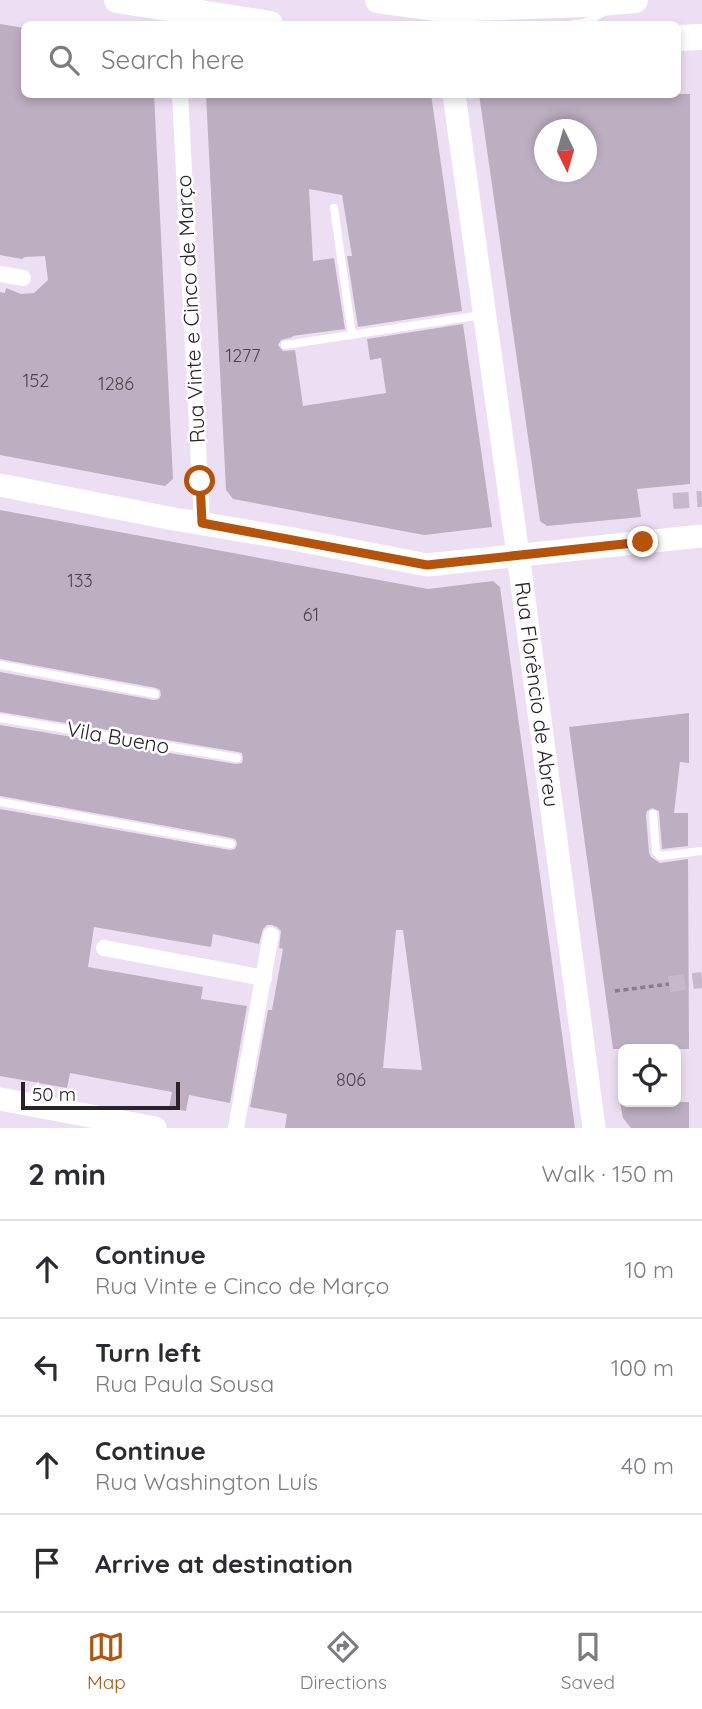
<!DOCTYPE html>
<html lang="en">
<head>
<meta charset="utf-8">
<style>
  :root { --surface:#fff; --page:#f2f2f3; --text:#2b2b33; --muted:#7c7c81; --line:#e1e1e2; --accent:#b45309 }
  body { margin:0; font-family:Quicksand,sans-serif; background:var(--page); color:var(--text) }
  .controls { position:absolute; right:21px; bottom:21px; display:grid; overflow:hidden; border-radius:10px; box-shadow:0 4px 10px #0003 }
  .controls button { width:63px; height:63px; display:grid; place-items:center; padding:0; border:0; border-bottom:2px solid var(--line); background:var(--surface); color:var(--text); font:35px sans-serif }
  .compass { position:absolute; left:534px; top:119px; width:63px; height:63px; border-radius:50%; background:var(--surface); box-shadow:0 4px 10px #0003; rotate:175deg }
  .scale { position:absolute; left:21px; bottom:18px; width:159px; box-sizing:border-box; padding-left:7px; border:4px solid #28232a; border-top:0; font-size:19px; line-height:24px; white-space:nowrap; color:#28232a; -webkit-text-stroke:5px #fff; paint-order:stroke }
  .stop { position:absolute; width:21px; height:21px; margin:-16px; border:5px solid #b45309; border-radius:50%; background:#fff }
  .stop.end { background:#b45309; border-color:#fff; box-shadow:0 2px 7px #0008 }
  .list { margin:0; padding:0; list-style:none }
  h2 { display:flex; justify-content:space-between; align-items:center; height:91px; margin:0; padding:0 28px; font-size:30px }
  h2 small { font-size:23px; font-weight:400; color:var(--muted) }
  .list li { display:grid; grid-template-columns:46px 1fr auto; gap:21px; align-items:center; box-sizing:border-box; height:98px; padding:0 28px; border-top:2px solid var(--line) }
  .list b { display:block; font-size:26px; white-space:nowrap }
  .list p { margin:0; font-size:23px; white-space:nowrap; color:var(--muted) }
  .list em { font-size:23px; font-style:normal; color:var(--muted) }
  .icon { flex:none; width:38px; height:38px; fill:none; stroke:currentColor; stroke-width:2; stroke-linecap:round; stroke-linejoin:round }
  .map { position:relative; flex:none; width:702px; height:1128px; overflow:hidden }
  .search { position:absolute; background:var(--surface); box-shadow:0 4px 10px #0003; left:21px; right:21px; top:21px; height:77px; display:flex; align-items:center; gap:18px; box-sizing:border-box; padding:0 24px; border-radius:10px; color:var(--muted); font-size:26px }
  .sheet { height:483px; background:var(--surface) }
  nav { display:flex; justify-content:space-around; align-items:center; box-sizing:border-box; height:98px; border-top:2px solid var(--line); background:var(--surface); font-size:19px; color:var(--muted) }
  nav a { display:grid; justify-items:center; gap:4px }
  nav .on { color:var(--accent) }
  .map>svg:first-child { display:block }
</style>
</head>
<body>
<div class="map">
<svg width="702" height="1128" viewBox="0 0 702 1128">
  <rect width="100%" height="100%" fill="#eddff3"/>
  <g fill="#bcafc2" fill-rule="evenodd">
    <path d="M0,24L24,28V94H154L173,479L165,486L0,455V292L5,293L6,288L21,294L34,293L48,280L45,256L25,257L22,259L0,255Z"/>
    <path d="M206,94L302,96L431,94L462,311L358,327L347,256H352L342,195L309,189L313,261L334,258L345,329L292,336L293,337L281,340L278,345L283,351L295,350L303,406L386,393L381,358L370,360L367,339L463,324L492,527L424,535L233,499L226,490Z"/>
    <path d="M479,94H690V484L637,489L641,517L547,526L540,521ZM544,130H586V172H544Z"/>
    <path d="M0,510L428,589L493,581L500,587L575,1128H285L287,1114L250,1107L268,1010H272L283,949L279,948L281,931L277,927L272,925H267L263,929L259,944L213,934L211,947L94,927L88,967L203,987L201,999L247,1006L230,1103L189,1095L186,1111L169,1108L172,1092L70,1073L67,1088L0,1076V809L230,850L235,849L237,844L236,840L232,838L0,796V725L236,764L242,763L243,758L242,753L238,752L0,712V672L154,700L159,699L161,695L160,690L156,688L0,659ZM396,930H403L422,1070L383,1068Z"/>
    <path d="M689,713V763L680,762L674,813H688V846L662,849L659,811L652,808L647,811L646,815L649,853L651,857L660,863L688,859L689,1049H613L569,727Z"/>
    <path d="M620,1102H689V1128H631L623,1118Z"/>
  </g>
  <g fill="none" stroke-linecap="round" stroke-linejoin="round">
    <g stroke="#c6b9cb" stroke-width="16" stroke-dasharray="16 8" stroke-linecap="butt">
      <path d="M673,501L702,499"/>
      <path d="M669,984L702,980"/>
    </g>
    <path stroke="#877e8b" stroke-width="3.5" stroke-dasharray="5 3.5" stroke-linecap="butt" d="M615,991L669,984"/>
    <g stroke="#fff" stroke-width="8">
      <path d="M573,24L584,23L606,11"/>
      <path d="M334,208L352,335"/>
      <path d="M285,345L482,315"/>
      <path d="M0,665L155,694"/>
      <path d="M0,718L237,758"/>
      <path d="M0,802L231,844"/>
      <path d="M653,814L656,852L660,856L702,851"/>
    </g>
    <g stroke="#fff" stroke-width="16">
      <path d="M180,94L202,523"/>
      <path d="M0,274L23,278"/>
      <path d="M104,948L264,978"/>
      <path d="M236,1128L271,935"/>
    </g>
    <g stroke="#fff" stroke-width="23">
      <path id="s1" d="M454,94L522,584L594,1128"/>
      <path d="M0,485L174,519L293,539L427,565L702,536"/>
      <path d="M0,1099L155,1128"/>
    </g>
    <g stroke="#fff" stroke-width="26">
      <path d="M117,0L270,24"/>
      <path d="M378,0L443,9L587,4L635,0"/>
      <path d="M678,38L702,37"/>
    </g>
  </g>
  <g fill="none" stroke-linecap="round" stroke-linejoin="round">
    <path stroke="#b45309" stroke-width="9" d="M200,481L202,523L427,565L643,542"/>
  </g>
  <g text-anchor="middle" stroke-width="5" stroke-linejoin="round" paint-order="stroke">
    <g font-size="18" fill="#4d4650">
      <text x="243" y="362">1277</text>
      <text x="36" y="387">152</text>
      <text x="116" y="390">1286</text>
      <text x="80" y="587">133</text>
      <text x="311" y="621">61</text>
      <text x="351" y="1086">806</text>
    </g>
    <g font-size="21" fill="#28232a" stroke="#fff">
      <text transform="translate(191 309) rotate(-93)" y="7">Rua Vinte e Cinco de Março</text>
      <text dy="7" stroke="none"><textPath href="#s1" startOffset="606">Rua Florêncio de Abreu</textPath></text>
      <text transform="translate(118 738) rotate(10)" y="7">Vila Bueno</text>
    </g>
  </g>
</svg>
<div class="controls">
<button><svg class="icon" aria-label="locate" viewBox="0 0 24 24"><circle cx="12" cy="12" r="6"/><path d="M12 2v4M12 18v4M2 12h4M18 12h4"/></svg></button>
</div>
<svg class="compass" viewBox="-18 -18 36 36"><path d="M0-13l5 13h-10z" fill="#e53935"/><path d="M0 13l5-13h-10z" fill="#7c7c81"/></svg>
<div class="scale">50 m</div>
<div class="stop" style="left:200px;top:481px"></div>
<div class="stop end" style="left:643px;top:542px"></div>
<div class="search"><svg class="icon" aria-label="search" viewBox="0 0 24 24"><circle cx="10" cy="10" r="6"/><path d="M15 15l6 6"/></svg>Search here</div>
</div>
<section class="sheet">
<h2>2 min<small>Walk · 150 m</small></h2>
<ul class="list">
<li><svg class="icon" aria-label="ahead" viewBox="0 0 24 24"><path d="M12 20V5M6 11l6-6 6 6"/></svg><div><b>Continue</b><p>Rua Vinte e Cinco de Março</p></div><em>10 m</em></li>
<li><svg class="icon" aria-label="left" viewBox="0 0 24 24"><path d="M17 20v-9H6M10 6l-5 5 5 5"/></svg><div><b>Turn left</b><p>Rua Paula Sousa</p></div><em>100 m</em></li>
<li><svg class="icon" aria-label="ahead" viewBox="0 0 24 24"><path d="M12 20V5M6 11l6-6 6 6"/></svg><div><b>Continue</b><p>Rua Washington Luís</p></div><em>40 m</em></li>
<li><svg class="icon" aria-label="arrive" viewBox="0 0 24 24"><path d="M6 21V4h12l-3 4 3 4H6"/></svg><div><b>Arrive at destination</b></div></li>
</ul>
</section>
<nav>
<a class="on"><svg class="icon" aria-label="map" viewBox="0 0 24 24"><path d="M3 6l6-2 6 2 6-2v14l-6 2-6-2-6 2zM9 4v14M15 6v14"/></svg>Map</a>
<a><svg class="icon" aria-label="directions" viewBox="0 0 24 24"><path d="M12 3l9 9-9 9-9-9zM9 14v-3h6M13 9l2 2-2 2"/></svg>Directions</a>
<a><svg class="icon" aria-label="saved" viewBox="0 0 24 24"><path d="M7 4h10v16l-5-4-5 4z"/></svg>Saved</a>
</nav>
</body>
</html>
